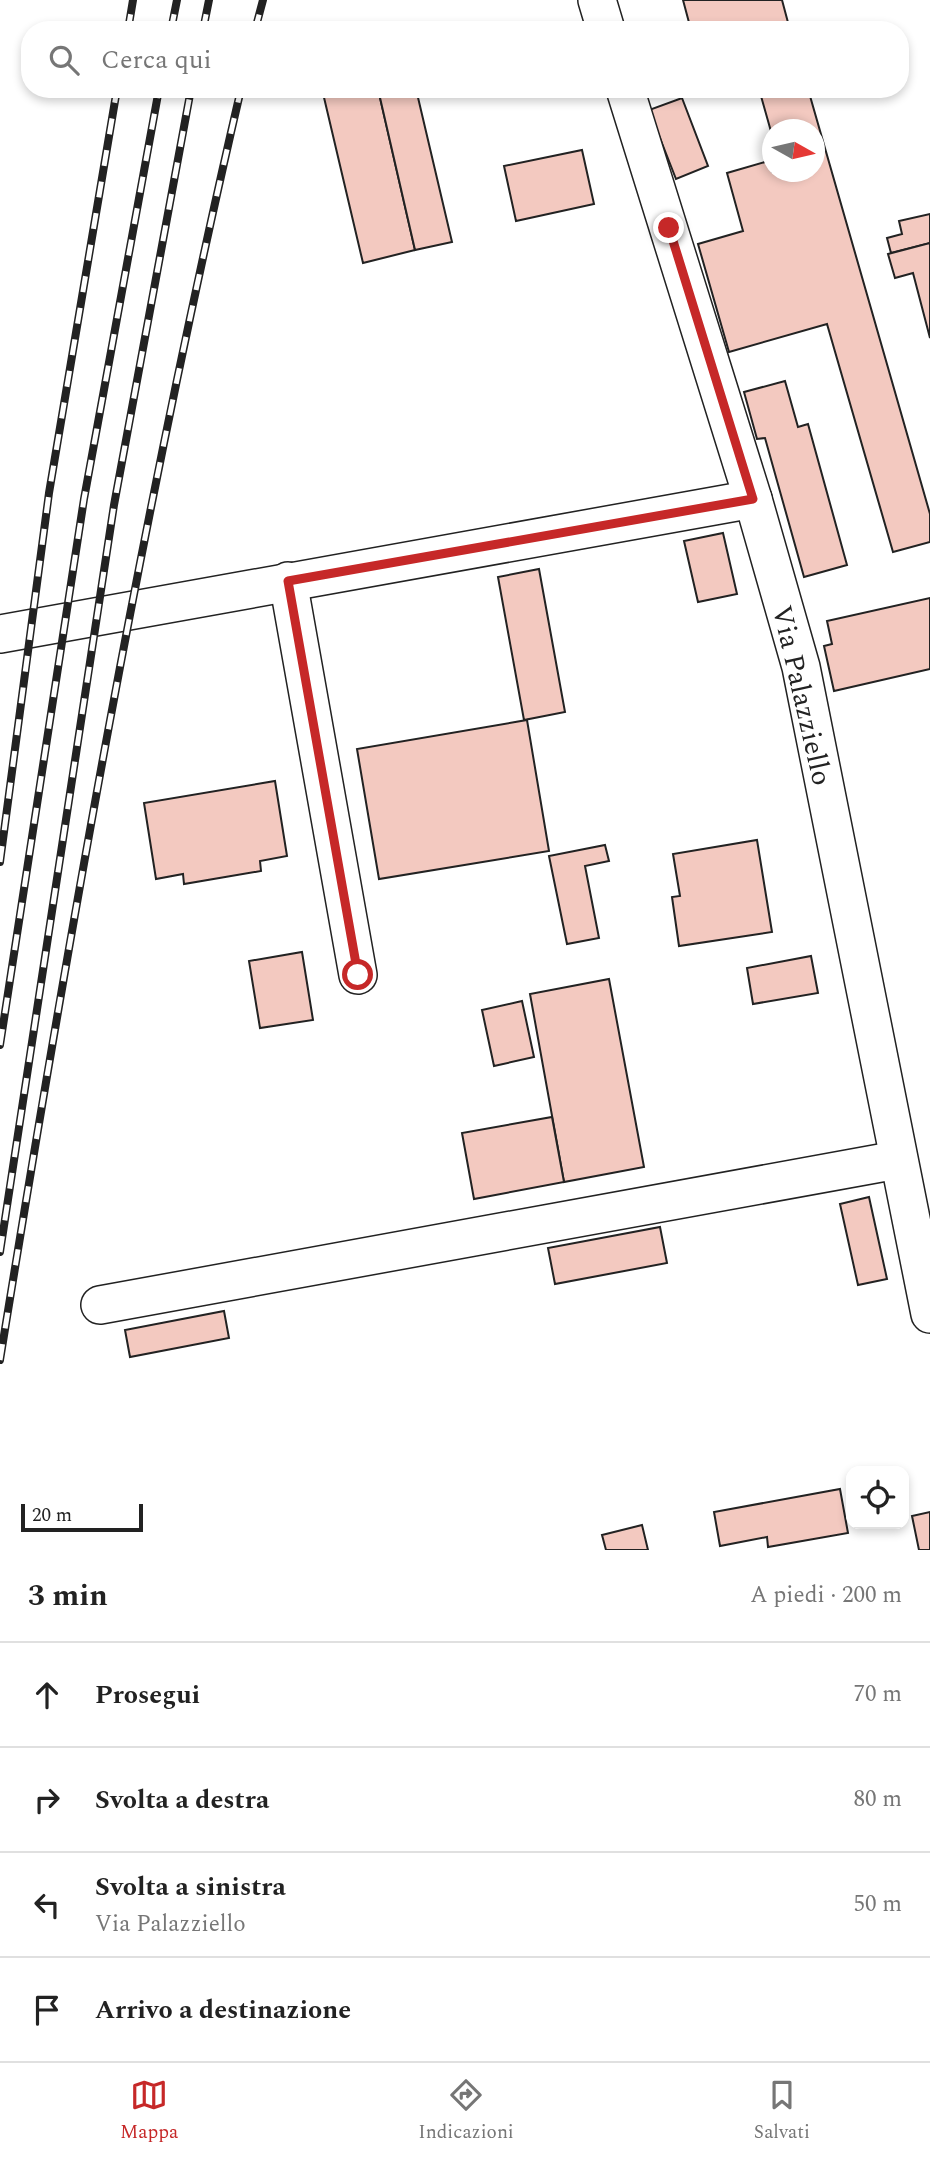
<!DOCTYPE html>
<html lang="it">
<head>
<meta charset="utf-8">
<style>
  :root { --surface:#fff; --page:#f6f6f6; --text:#222; --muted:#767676; --line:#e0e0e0; --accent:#c62828 }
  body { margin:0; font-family:Spectral,serif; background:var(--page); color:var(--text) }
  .controls { position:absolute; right:21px; bottom:21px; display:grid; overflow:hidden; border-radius:14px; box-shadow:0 4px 10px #0003 }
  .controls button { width:63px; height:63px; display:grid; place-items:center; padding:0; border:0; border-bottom:2px solid var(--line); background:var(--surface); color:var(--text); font:35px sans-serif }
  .compass { position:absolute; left:762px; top:119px; width:63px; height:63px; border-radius:50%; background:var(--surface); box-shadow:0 4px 10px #0003; rotate:98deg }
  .scale { position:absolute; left:21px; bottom:18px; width:122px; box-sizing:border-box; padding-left:7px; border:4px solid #222; border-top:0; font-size:19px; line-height:24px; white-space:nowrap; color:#222; -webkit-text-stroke:5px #fff; paint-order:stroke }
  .stop { position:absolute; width:21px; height:21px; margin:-16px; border:5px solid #c62828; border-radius:50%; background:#fff }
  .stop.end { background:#c62828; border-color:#fff; box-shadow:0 2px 7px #0008 }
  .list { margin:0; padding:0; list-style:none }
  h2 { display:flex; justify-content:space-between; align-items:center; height:91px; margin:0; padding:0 28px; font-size:30px }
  h2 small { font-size:23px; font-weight:400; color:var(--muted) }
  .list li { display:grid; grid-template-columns:46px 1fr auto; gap:21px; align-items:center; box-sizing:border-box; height:105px; padding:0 28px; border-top:2px solid var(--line) }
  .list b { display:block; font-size:26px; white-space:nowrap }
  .list p { margin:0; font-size:23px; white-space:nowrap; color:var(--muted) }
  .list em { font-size:23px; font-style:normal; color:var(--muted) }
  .icon { flex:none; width:38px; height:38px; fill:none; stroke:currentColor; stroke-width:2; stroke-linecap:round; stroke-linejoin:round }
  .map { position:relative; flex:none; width:930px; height:1550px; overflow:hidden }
  .search { position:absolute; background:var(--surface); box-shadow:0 4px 10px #0003; left:21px; right:21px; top:21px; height:77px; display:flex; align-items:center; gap:18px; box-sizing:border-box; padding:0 24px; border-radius:28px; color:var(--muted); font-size:26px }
  .sheet { height:511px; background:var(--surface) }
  nav { display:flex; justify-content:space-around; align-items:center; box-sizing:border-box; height:98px; border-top:2px solid var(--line); background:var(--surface); font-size:19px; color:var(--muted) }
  nav a { display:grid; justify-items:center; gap:4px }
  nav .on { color:var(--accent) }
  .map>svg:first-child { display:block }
</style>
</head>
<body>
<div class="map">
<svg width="930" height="1550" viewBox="0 0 930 1550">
  <rect width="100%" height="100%" fill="#fff"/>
  <g fill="#f3c9c0" stroke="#222" stroke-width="2">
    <path d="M683,0H782L790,30H691Z"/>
    <path d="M322,89H378L415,250L363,263Z"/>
    <path d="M378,89H416L452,242L415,250Z"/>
    <path d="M688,89H720L690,95Z"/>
    <path d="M759,89H808L930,514V542L893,552L827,324L729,352L698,244L743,231L727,173L772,160V172H814V130H772V135Z"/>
    <path d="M682,98L708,166L676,179L649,110Z"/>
    <path d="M582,150L594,204L516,221L504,166Z"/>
    <path d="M930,214V243L891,253L887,238L902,234L899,221Z"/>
    <path d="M930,243V338L913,273L895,278L888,254Z"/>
    <path d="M785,381L798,427L808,424L847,565L804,577L765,438L757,439L744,392Z"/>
    <path d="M723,533L737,594L698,602L684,541Z"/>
    <path d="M539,569L565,712L524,720L498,577Z"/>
    <path d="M930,598V669L834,691L824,646L832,644L827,621Z"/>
    <path d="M527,720L549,851L379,879L357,749Z"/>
    <path d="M275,781L287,856L260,861L261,871L184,884L183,874L156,879L144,803Z"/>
    <path d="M757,840L772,932L679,946L672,897L680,896L673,854Z"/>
    <path d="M605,845L609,861L585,866L599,938L567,944L549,856Z"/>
    <path d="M302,952L313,1020L260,1028L249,961Z"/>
    <path d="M811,956L818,993L753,1004L747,968Z"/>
    <path d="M609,979L644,1167L564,1182L530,994Z"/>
    <path d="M522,1001L534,1057L494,1066L482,1010Z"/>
    <path d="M552,1117L564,1182L474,1199L462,1133Z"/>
    <path d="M869,1197L887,1279L858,1285L840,1204Z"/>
    <path d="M660,1227L667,1263L555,1284L548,1248Z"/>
    <path d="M224,1311L229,1338L130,1357L125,1330Z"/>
    <path d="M840,1489L848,1533L768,1547L767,1537L720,1546L714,1512Z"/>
    <path d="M930,1512V1550H919L912,1516Z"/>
    <path d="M642,1525L648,1550H606L602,1535Z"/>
  </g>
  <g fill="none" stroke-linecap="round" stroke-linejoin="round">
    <g stroke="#222" stroke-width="40">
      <g id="street">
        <path d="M597,0L606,30"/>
        <path d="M625,89L753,499L801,667L930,1314"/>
        <path d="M288,581L358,975"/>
        <path d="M0,634L753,499"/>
        <path d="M100,1305L897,1160"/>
      </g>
    </g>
    <use href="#street" stroke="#fff" stroke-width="37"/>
    <g stroke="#222" stroke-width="8">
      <g id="rail">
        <path d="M128,30L133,0"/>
        <path d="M171,30L177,0"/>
        <path d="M203,30L209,0"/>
        <path d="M255,30L263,0"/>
        <path d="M0,862L49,493L117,89"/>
        <path d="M0,1045L84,499L159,89"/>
        <path d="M0,1252L114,505L191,89"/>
        <path d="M0,1360C69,934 143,510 241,89"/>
      </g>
    </g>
    <use href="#rail" stroke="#fff" stroke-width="5" stroke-dasharray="16" stroke-linecap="butt"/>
  </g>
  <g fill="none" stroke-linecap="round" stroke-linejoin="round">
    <path stroke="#c62828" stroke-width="9" d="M358,975L288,581L753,499L669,228"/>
  </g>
  <g text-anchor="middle" stroke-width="5" stroke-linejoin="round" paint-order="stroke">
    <g font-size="28" fill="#222" stroke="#fff">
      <text transform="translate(803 695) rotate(77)" y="10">Via Palazziello</text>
    </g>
  </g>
</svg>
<div class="controls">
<button><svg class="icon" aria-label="locate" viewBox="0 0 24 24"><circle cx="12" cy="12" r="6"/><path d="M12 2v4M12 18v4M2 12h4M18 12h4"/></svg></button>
</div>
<svg class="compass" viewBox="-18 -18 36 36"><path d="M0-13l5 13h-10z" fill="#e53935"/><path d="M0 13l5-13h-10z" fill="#767676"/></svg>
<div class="scale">20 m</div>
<div class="stop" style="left:358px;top:975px"></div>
<div class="stop end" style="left:669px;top:228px"></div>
<div class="search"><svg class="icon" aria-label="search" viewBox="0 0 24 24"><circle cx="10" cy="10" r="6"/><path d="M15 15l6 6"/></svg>Cerca qui</div>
</div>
<section class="sheet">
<h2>3 min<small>A piedi · 200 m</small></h2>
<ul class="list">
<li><svg class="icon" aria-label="ahead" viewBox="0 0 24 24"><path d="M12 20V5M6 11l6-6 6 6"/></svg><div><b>Prosegui</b></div><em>70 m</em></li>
<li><svg class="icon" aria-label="right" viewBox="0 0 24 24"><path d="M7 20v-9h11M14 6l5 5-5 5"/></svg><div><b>Svolta a destra</b></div><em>80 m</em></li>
<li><svg class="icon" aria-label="left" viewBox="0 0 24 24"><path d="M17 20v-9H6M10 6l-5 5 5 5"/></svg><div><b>Svolta a sinistra</b><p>Via Palazziello</p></div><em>50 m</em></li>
<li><svg class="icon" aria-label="arrive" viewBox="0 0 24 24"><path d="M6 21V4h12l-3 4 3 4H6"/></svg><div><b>Arrivo a destinazione</b></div></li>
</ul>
</section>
<nav>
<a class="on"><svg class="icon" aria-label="map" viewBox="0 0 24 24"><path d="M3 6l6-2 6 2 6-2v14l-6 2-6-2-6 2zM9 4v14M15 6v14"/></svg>Mappa</a>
<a><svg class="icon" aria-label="directions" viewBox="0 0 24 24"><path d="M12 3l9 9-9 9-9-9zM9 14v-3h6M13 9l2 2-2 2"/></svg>Indicazioni</a>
<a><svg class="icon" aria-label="saved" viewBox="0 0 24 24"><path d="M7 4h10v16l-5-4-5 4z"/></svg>Salvati</a>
</nav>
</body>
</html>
